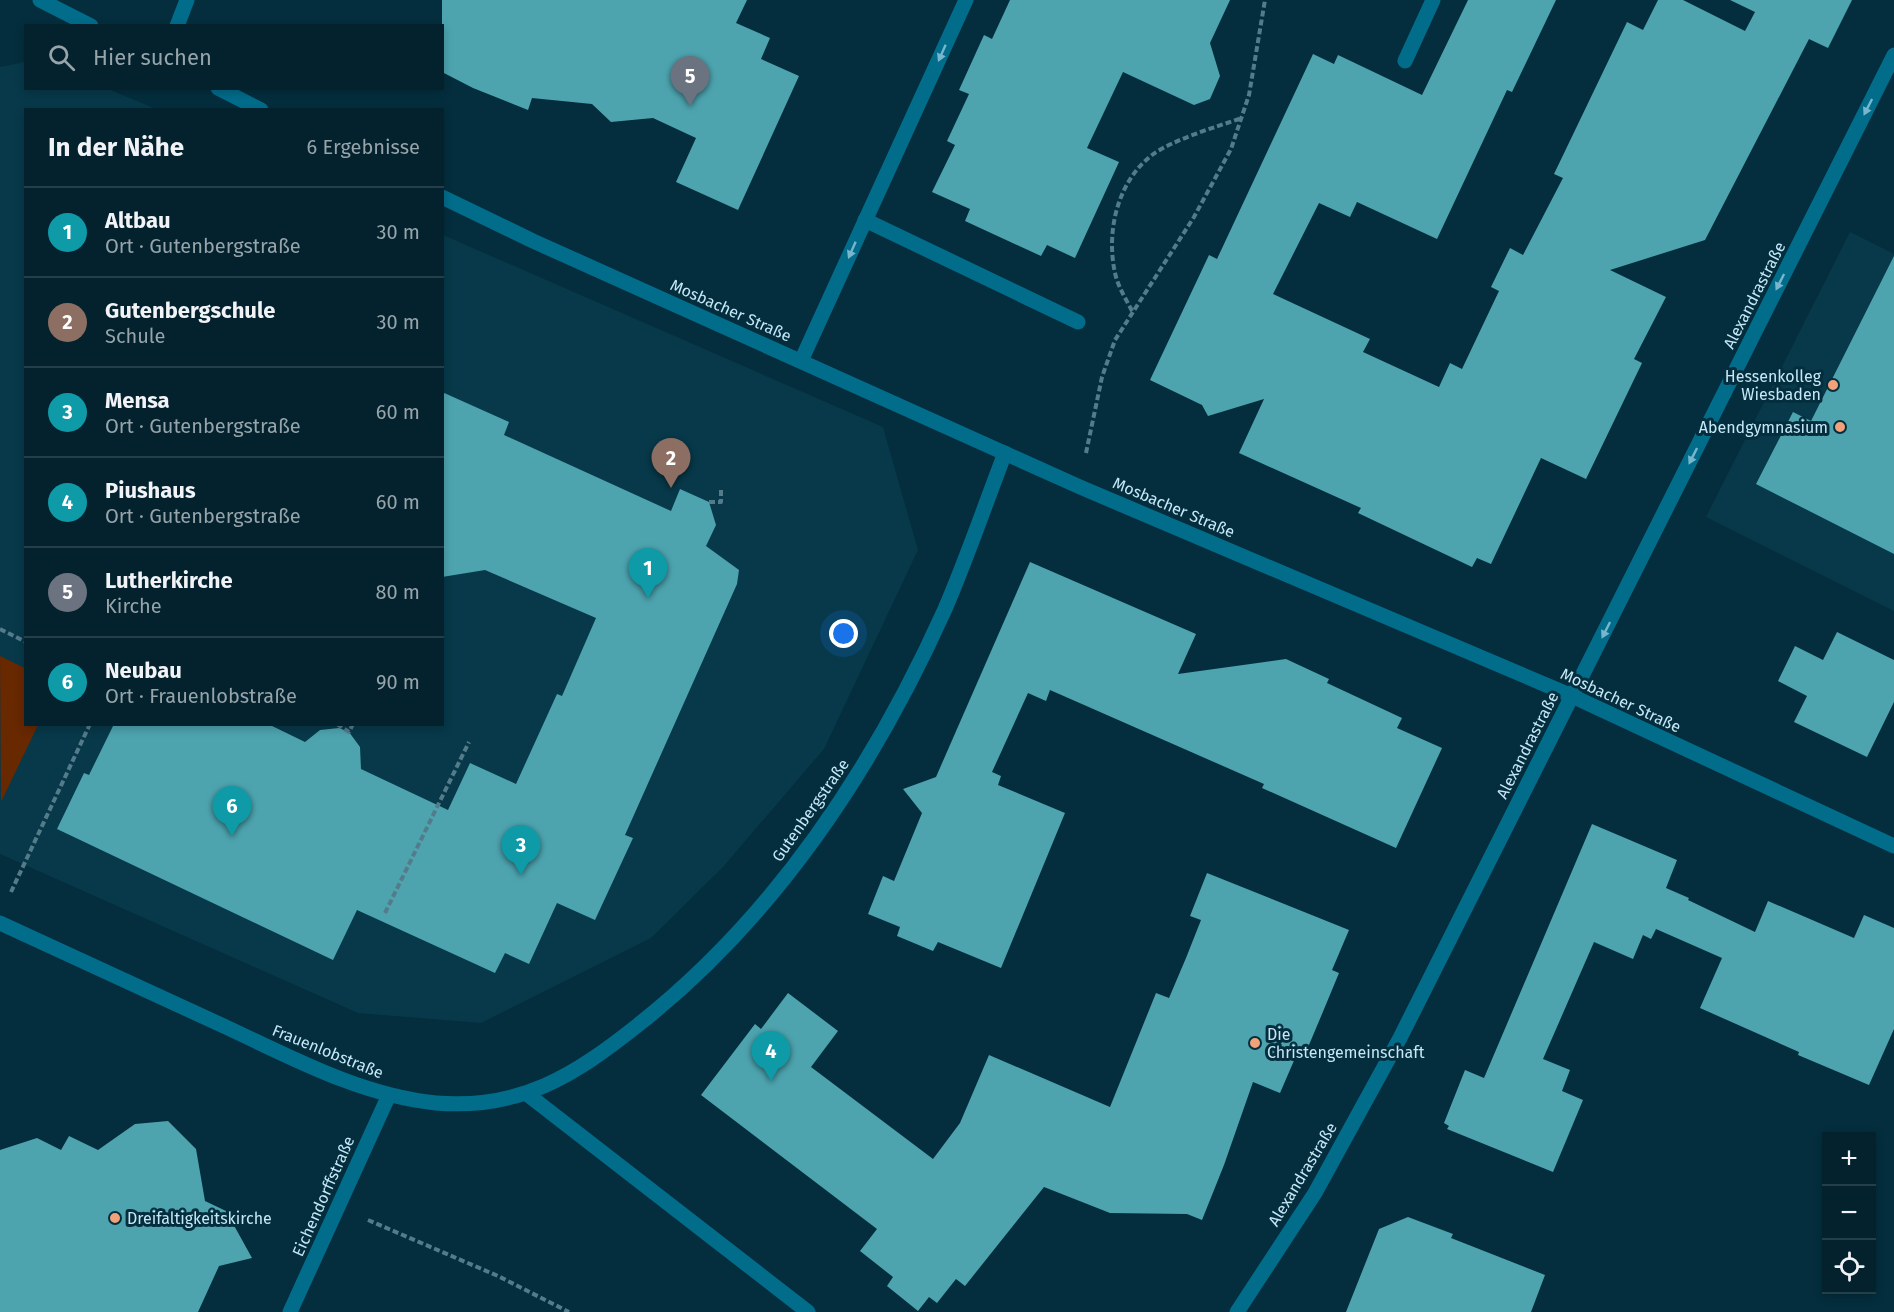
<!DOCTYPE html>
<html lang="de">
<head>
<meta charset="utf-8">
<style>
  :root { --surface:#03222e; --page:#0d2a36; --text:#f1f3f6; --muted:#97a4aa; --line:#243f4a; --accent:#f1a27b }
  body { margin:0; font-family:"Fira Sans",sans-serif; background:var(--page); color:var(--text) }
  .controls { position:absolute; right:18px; bottom:18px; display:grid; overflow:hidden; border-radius:0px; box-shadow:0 3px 9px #0003 }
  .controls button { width:54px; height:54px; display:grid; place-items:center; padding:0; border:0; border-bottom:2px solid var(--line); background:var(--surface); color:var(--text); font:30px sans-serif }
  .you { position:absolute; left:844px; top:634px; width:21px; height:21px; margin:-15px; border:4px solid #fff; border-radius:50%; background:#1a73e8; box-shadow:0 0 0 9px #1a73e833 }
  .badge { display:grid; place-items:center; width:39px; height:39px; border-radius:50%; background:var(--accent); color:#fff; font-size:20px; font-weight:700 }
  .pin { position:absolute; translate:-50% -50px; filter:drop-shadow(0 2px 3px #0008) }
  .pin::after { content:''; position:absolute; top:32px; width:21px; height:18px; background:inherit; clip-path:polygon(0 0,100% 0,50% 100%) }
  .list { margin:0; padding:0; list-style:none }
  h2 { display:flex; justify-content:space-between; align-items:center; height:78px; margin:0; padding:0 24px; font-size:26px }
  h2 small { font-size:20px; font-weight:400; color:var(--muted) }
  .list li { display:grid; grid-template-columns:39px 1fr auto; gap:18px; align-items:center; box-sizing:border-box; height:90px; padding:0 24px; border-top:2px solid var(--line) }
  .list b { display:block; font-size:22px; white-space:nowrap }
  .list p { margin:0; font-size:20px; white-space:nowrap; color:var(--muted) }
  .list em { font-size:20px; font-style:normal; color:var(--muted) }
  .icon { flex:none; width:33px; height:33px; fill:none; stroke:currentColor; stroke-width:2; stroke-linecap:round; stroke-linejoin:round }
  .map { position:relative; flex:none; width:1894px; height:1312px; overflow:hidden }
  .search { position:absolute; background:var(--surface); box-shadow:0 3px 9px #0003; left:24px; top:24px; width:420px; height:66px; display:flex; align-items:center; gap:15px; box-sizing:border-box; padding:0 21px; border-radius:0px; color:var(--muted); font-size:22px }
  .panel { position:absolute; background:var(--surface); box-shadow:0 3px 9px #0003; left:24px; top:108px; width:420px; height:618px; border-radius:0px }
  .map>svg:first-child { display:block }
</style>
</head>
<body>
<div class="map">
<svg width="1894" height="1312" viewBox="0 0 1894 1312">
  <rect width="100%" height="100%" fill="#042e3d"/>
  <g fill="#07394a">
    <path d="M25,62L26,88L108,89L156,109L26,110V724H442L443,235L883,427L918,550L824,749L723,867L651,938L481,1023L358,1013L0,854V67Z"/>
    <path d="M1850,232L1894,254V611L1706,517Z"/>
  </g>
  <path fill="#682800" d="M0,656L25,668L26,724L38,725L1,802Z"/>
  <g fill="#4da4af">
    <path d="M442,0H747L736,23L770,38L761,59L799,76L738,210L676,182L696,138L653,118L611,122L592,104L532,98L528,110L473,88L442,72Z"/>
    <path d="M1010,0H1230L1210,43L1220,76L1210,99L1194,105L1123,72L1087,148L1119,162L1075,258L1047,245L1041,256L965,221L970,209L932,192L955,145L947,141L969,94L959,90L984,35L992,39Z"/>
    <path d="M1468,0H1556L1512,92L1507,90L1437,239L1357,202L1350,217L1319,203L1273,294L1370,339L1363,352L1439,387L1450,363L1462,369L1499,291L1491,287L1510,248L1523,255L1563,178L1554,174L1627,22L1643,30L1658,0H1683L1745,31L1755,12L1730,0H1852L1828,48L1809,39L1705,240L1610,270L1666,297L1634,359L1642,363L1586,479L1541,458L1491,564L1477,558L1472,567L1358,513L1361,508L1239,453L1264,399L1208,416L1202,405L1150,380L1209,255L1217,259L1313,54L1334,64L1338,55L1422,95Z"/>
    <path d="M1894,256V554L1756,484L1793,412L1811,421Z"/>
    <path d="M442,392L509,422L504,435L671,511L680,489L709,502L716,525L706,546L739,570L737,584L625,835L633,838L595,920L557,903L529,964L505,953L495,973L357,910L333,960L57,829L84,773L89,775L114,724H268L305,742L320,730L339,728L349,732L360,747L361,769L448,810L470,763L516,784L557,694L562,696L596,618L485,570L442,577Z"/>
    <path d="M1030,562L1196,634L1178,674L1286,659L1329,679L1327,683L1402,718L1397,728L1442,748L1396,848L1262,788L1264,784L1050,690L1046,701L1028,693L992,772L1001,776L998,785L1065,813L1001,968L938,942L933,951L897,936L900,927L868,914L883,876L894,881L922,813L903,789L936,777Z"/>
    <path d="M1837,632L1894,660V702L1867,757L1794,722L1807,696L1778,681L1795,646L1823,660Z"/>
    <path d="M1592,824L1677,860L1666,888L1689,898L1688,900L1755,932L1768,901L1854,938L1864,915L1894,928V1029L1869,1085L1798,1055L1799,1052L1700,1008L1722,958L1656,929L1651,939L1643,935L1633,959L1594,942L1543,1059L1570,1070L1562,1091L1583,1100L1553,1172L1447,1129L1449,1126L1444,1123L1465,1070L1484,1078Z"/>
    <path d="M1207,873L1349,930L1332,970L1339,973L1322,1014L1306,1052L1299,1049L1280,1093L1253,1082L1224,1165L1202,1220L1187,1214L1110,1213L1044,1187L965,1286L956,1279L937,1303L929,1297L918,1311L887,1286L893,1277L860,1251L877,1229L701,1095L755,1024L761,1029L788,993L838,1031L811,1067L933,1159L960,1123L989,1055L1110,1107L1156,993L1169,998L1186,958L1201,920L1190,916Z"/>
    <path d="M168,1121L196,1149L205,1201L226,1211L252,1258L219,1266L198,1312H0V1150L37,1138L61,1150L69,1136L98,1150L135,1124Z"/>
    <path d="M1408,1217L1453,1234L1451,1238L1545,1275L1531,1312H1346L1379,1229Z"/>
  </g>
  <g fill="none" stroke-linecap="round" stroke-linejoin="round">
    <g stroke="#547b8a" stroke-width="4" stroke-dasharray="6 3" stroke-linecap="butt">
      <path d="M1132,311C1126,299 1118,287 1115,273C1106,232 1117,182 1152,155C1174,139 1216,127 1242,118"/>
      <path d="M1086,453L1102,377L1115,340L1194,217L1231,149L1249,95L1265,0"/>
      <path d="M709,502H721V489"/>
      <path d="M0,629L26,642"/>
      <path d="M337,724L349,732L353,724"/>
      <path d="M11,892L90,724"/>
      <path d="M385,913L469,742"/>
      <path d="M368,1220L498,1276L569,1312"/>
    </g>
    <g stroke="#026c8b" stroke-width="15">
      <path d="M40,0L91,26"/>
      <path d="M177,26L187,0"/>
      <path d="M1405,61L1433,0"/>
      <path d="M218,88L261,110"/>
      <path d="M442,197L533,241L1080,487L1572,696L1894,846"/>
      <path d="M865,220L1078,322"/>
      <path d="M801,361L966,0"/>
      <path d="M0,923C76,958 152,993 228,1028C294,1059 363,1096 436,1103C521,1110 575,1075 638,1025C775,917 874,767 945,609C967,558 985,505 1005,453"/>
      <path d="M527,1094L808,1312"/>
      <path d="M290,1312L389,1095"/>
      <path d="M1237,1312L1315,1193L1400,1038L1894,55"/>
    </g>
  </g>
  <defs><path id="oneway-solid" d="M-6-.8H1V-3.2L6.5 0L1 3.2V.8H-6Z" transform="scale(1.5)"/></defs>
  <g fill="#77b6cc">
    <use href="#oneway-solid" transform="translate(942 53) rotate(114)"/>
    <use href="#oneway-solid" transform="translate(1868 107) rotate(117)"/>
    <use href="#oneway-solid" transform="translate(852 250) rotate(114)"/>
    <use href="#oneway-solid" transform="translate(1780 282) rotate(117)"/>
    <use href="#oneway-solid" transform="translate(1693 456) rotate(117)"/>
    <use href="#oneway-solid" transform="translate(1606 630) rotate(117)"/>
  </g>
  <g fill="#f1a27b" stroke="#042e3d" stroke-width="2">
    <circle cx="1833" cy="385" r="6"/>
    <circle cx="1840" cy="427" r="6"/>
    <circle cx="1255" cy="1043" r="6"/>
    <circle cx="115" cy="1218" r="6"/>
  </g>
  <g text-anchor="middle" stroke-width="6" stroke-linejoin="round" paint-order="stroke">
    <g font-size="16" fill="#c5e8f7" stroke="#042e3d">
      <text transform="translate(1754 295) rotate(-63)" y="6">Alexandrastraße</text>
      <text transform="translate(731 310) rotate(24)" y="6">Mosbacher Straße</text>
      <text transform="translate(1174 507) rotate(23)" y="6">Mosbacher Straße</text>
      <text transform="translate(1621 700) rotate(25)" y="6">Mosbacher Straße</text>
      <text transform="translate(1527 745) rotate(-63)" y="6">Alexandrastraße</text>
      <text transform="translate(810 810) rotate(-55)" y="6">Gutenbergstraße</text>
      <text transform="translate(328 1051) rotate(22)" y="6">Frauenlobstraße</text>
      <text transform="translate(1302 1174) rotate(-59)" y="6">Alexandrastraße</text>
      <text transform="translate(323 1196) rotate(-66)" y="6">Eichendorffstraße</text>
    </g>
    <g font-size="16" fill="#c5e8f7" stroke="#042e3d" text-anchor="end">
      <text x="1821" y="382">Hessenkolleg<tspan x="1821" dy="18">Wiesbaden</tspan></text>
      <text x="1828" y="433">Abendgymnasium</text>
      <text x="1267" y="1040" text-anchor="start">Die<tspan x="1267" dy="18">Christengemeinschaft</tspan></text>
      <text x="127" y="1224" text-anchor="start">Dreifaltigkeitskirche</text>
    </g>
  </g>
</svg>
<div class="controls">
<button>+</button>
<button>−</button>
<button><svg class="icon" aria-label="locate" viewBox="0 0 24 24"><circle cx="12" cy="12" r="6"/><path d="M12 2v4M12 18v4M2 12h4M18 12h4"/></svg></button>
</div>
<div class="you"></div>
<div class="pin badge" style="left:648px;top:598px;background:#0f9aa8">1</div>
<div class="pin badge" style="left:671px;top:488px;background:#8d6e63">2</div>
<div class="pin badge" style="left:521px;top:875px;background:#0f9aa8">3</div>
<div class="pin badge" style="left:771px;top:1081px;background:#0f9aa8">4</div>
<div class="pin badge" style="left:690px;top:106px;background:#6b7280">5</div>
<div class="pin badge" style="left:232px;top:836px;background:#0f9aa8">6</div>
<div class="search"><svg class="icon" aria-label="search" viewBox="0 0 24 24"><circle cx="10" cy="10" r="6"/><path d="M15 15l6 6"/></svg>Hier suchen</div>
<section class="panel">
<h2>In der Nähe<small>6 Ergebnisse</small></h2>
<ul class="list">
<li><span class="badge" style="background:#0f9aa8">1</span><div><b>Altbau</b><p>Ort · Gutenbergstraße</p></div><em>30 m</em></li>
<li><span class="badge" style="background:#8d6e63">2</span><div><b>Gutenbergschule</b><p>Schule</p></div><em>30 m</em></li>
<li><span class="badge" style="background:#0f9aa8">3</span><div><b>Mensa</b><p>Ort · Gutenbergstraße</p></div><em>60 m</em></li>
<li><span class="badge" style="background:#0f9aa8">4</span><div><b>Piushaus</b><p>Ort · Gutenbergstraße</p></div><em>60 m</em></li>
<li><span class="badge" style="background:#6b7280">5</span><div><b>Lutherkirche</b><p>Kirche</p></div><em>80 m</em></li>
<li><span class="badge" style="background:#0f9aa8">6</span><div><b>Neubau</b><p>Ort · Frauenlobstraße</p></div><em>90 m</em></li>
</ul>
</section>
</div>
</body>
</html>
